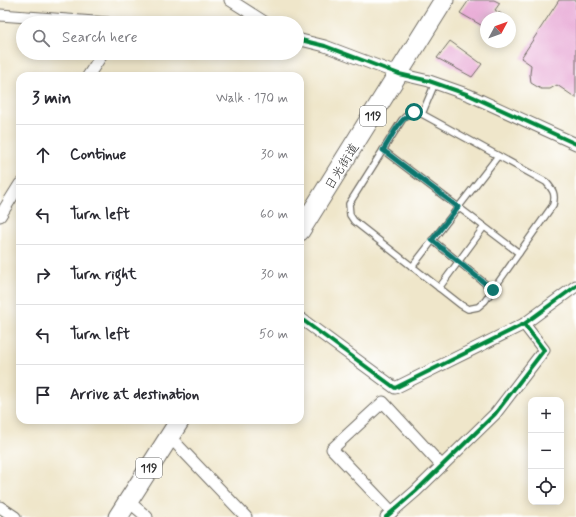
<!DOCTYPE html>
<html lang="en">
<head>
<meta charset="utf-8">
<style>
  :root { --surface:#fff; --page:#f2f2f3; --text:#2b2b33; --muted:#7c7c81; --line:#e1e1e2 }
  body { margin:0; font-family:Mynerve,"Klee One",sans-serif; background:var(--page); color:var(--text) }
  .controls { position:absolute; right:12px; bottom:12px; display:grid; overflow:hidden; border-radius:8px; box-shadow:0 2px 10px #0003 }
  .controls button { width:36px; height:36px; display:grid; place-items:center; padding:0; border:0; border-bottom:1px solid var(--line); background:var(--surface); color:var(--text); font:20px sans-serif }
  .compass { position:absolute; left:480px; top:12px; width:36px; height:36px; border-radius:50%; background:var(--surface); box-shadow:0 2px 10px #0003; rotate:49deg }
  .stop { position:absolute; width:12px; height:12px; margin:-9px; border:3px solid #0f766e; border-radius:50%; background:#fff }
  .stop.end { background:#0f766e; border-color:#fff; box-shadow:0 1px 4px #0008 }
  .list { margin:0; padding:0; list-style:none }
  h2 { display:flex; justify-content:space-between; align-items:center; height:52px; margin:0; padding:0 16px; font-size:17px }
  h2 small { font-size:13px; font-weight:400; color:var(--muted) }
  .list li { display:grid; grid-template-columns:26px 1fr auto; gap:12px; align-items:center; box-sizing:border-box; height:60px; padding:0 16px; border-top:1px solid var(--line) }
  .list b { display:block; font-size:15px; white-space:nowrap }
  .list em { font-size:13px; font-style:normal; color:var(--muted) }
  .icon { flex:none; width:22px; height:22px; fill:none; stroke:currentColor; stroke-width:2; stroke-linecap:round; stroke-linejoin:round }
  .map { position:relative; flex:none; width:576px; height:517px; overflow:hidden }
  .search { position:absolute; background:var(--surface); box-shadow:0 2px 10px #0003; left:16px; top:16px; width:288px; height:44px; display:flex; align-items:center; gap:10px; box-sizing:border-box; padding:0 14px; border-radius:22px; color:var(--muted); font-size:15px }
  .panel { position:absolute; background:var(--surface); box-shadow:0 2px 10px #0003; left:16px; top:72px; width:288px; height:352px; border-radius:12px }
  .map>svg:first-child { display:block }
</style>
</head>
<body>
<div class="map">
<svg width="576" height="517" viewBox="0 0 576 517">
  <rect width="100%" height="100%" fill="#fff"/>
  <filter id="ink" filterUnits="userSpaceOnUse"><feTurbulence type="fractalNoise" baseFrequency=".025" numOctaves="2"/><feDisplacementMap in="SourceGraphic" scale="8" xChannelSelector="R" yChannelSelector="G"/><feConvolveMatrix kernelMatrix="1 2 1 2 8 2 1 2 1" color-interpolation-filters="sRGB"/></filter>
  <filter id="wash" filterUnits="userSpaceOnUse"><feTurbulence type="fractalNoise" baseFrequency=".012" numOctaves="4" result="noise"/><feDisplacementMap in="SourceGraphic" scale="16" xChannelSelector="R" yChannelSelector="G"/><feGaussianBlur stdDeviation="0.9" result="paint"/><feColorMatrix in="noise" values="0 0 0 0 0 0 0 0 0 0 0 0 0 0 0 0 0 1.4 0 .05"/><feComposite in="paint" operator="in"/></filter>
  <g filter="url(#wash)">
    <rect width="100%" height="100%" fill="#efe6ca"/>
    <g id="blocks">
      <g fill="#e8aad6">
        <path d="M469,0H494L500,3L495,10L508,18H486V28L460,13Z"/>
        <path d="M559,0H576V98L557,85L550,89H541L531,83L530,74L531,65L521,58Z"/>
        <path d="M450,41L482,64L472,77L437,58Z"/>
      </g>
    </g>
  </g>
  <g filter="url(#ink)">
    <use href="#blocks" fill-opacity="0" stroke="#706c63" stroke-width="1"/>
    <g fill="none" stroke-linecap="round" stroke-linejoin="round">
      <g stroke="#706c63" stroke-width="8">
        <g id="service">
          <path d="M414,112L422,114L546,182C553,190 556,194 553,205L485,301L478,307L468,309L461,305L354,221L350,215L349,204L402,120L407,115Z"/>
          <path d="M422,114L435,83"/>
          <path d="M383,150L519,253"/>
          <path d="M432,240L493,290"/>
          <path d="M412,267L498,156"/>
          <path d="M439,288L484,227"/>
        </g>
      </g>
      <g stroke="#706c63" stroke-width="13">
        <g id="minor">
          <path d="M230,0L266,23"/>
          <path d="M0,15L108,23"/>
          <path d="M297,39L325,46L399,74L429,81L469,95L576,144"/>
          <path d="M88,76L103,53"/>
          <path d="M0,216L20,184"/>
          <path d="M300,318L395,388L524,324L576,286"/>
          <path d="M169,436L246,517"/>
          <path d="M128,501L147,517"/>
          <path d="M0,507L15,517"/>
          <path d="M392,512L332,449L383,402L442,466"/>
          <path d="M386,517L416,491L495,414L544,350L524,324"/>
        </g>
      </g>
      <g stroke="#706c63" stroke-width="21">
        <g id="trunk">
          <path d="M300,231L444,0"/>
          <path d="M118,517L180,420"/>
        </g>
      </g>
      <use href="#service" stroke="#fff" stroke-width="5.5"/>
      <use href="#minor" stroke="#fff" stroke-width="11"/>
      <use href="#trunk" stroke="#fff" stroke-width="19"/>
      <g stroke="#fff" stroke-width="6">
        <g id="cycleway">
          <path d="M297,39L325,46L399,74L429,81L469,95L576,144"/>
          <path d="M300,318L395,388L524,324L576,286"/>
          <path d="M386,517L416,491L495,414L544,350L524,324"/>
        </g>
      </g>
      <use href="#cycleway" stroke="#00873e" stroke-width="4"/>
    </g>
  </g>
  <g fill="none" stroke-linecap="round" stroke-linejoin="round" filter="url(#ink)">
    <path stroke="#0f766e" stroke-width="5" d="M414,112C399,118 392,137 383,150L458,207L432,240L493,290"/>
  </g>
  <g text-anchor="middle" stroke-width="3" stroke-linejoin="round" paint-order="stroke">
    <g fill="#fff" stroke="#6b6b6b" stroke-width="1">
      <rect x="360" y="106" width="26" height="20" rx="3"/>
      <rect x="136" y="458" width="26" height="20" rx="3"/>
    </g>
    <g font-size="12" font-weight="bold" fill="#2b2b2b">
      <text x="373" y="120">119</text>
      <text x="149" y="472">119</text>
    </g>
    <g font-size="13" fill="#2b2b2b" stroke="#fff">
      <text transform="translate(341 166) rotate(-58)" y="5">日光街道</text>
    </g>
  </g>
</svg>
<div class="controls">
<button>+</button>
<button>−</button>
<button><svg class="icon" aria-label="locate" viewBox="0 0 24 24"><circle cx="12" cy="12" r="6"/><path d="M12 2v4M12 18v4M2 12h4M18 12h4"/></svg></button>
</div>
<svg class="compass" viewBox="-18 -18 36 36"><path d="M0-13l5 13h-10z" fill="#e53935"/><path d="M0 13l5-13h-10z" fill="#7c7c81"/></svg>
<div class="stop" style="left:414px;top:112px"></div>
<div class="stop end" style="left:493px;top:290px"></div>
<div class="search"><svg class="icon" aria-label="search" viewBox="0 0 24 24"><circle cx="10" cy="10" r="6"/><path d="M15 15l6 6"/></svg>Search here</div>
<section class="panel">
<h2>3 min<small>Walk · 170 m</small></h2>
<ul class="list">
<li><svg class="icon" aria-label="ahead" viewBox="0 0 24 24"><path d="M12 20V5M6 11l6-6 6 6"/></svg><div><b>Continue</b></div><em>30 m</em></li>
<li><svg class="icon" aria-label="left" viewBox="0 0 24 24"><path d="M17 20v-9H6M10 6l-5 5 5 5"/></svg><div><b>Turn left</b></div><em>60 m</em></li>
<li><svg class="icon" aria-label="right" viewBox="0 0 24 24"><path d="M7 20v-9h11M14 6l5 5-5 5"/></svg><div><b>Turn right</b></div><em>30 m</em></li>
<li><svg class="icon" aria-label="left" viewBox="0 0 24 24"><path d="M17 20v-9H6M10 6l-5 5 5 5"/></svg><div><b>Turn left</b></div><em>50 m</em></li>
<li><svg class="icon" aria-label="arrive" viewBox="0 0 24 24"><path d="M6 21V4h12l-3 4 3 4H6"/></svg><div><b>Arrive at destination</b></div></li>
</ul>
</section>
</div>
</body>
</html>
